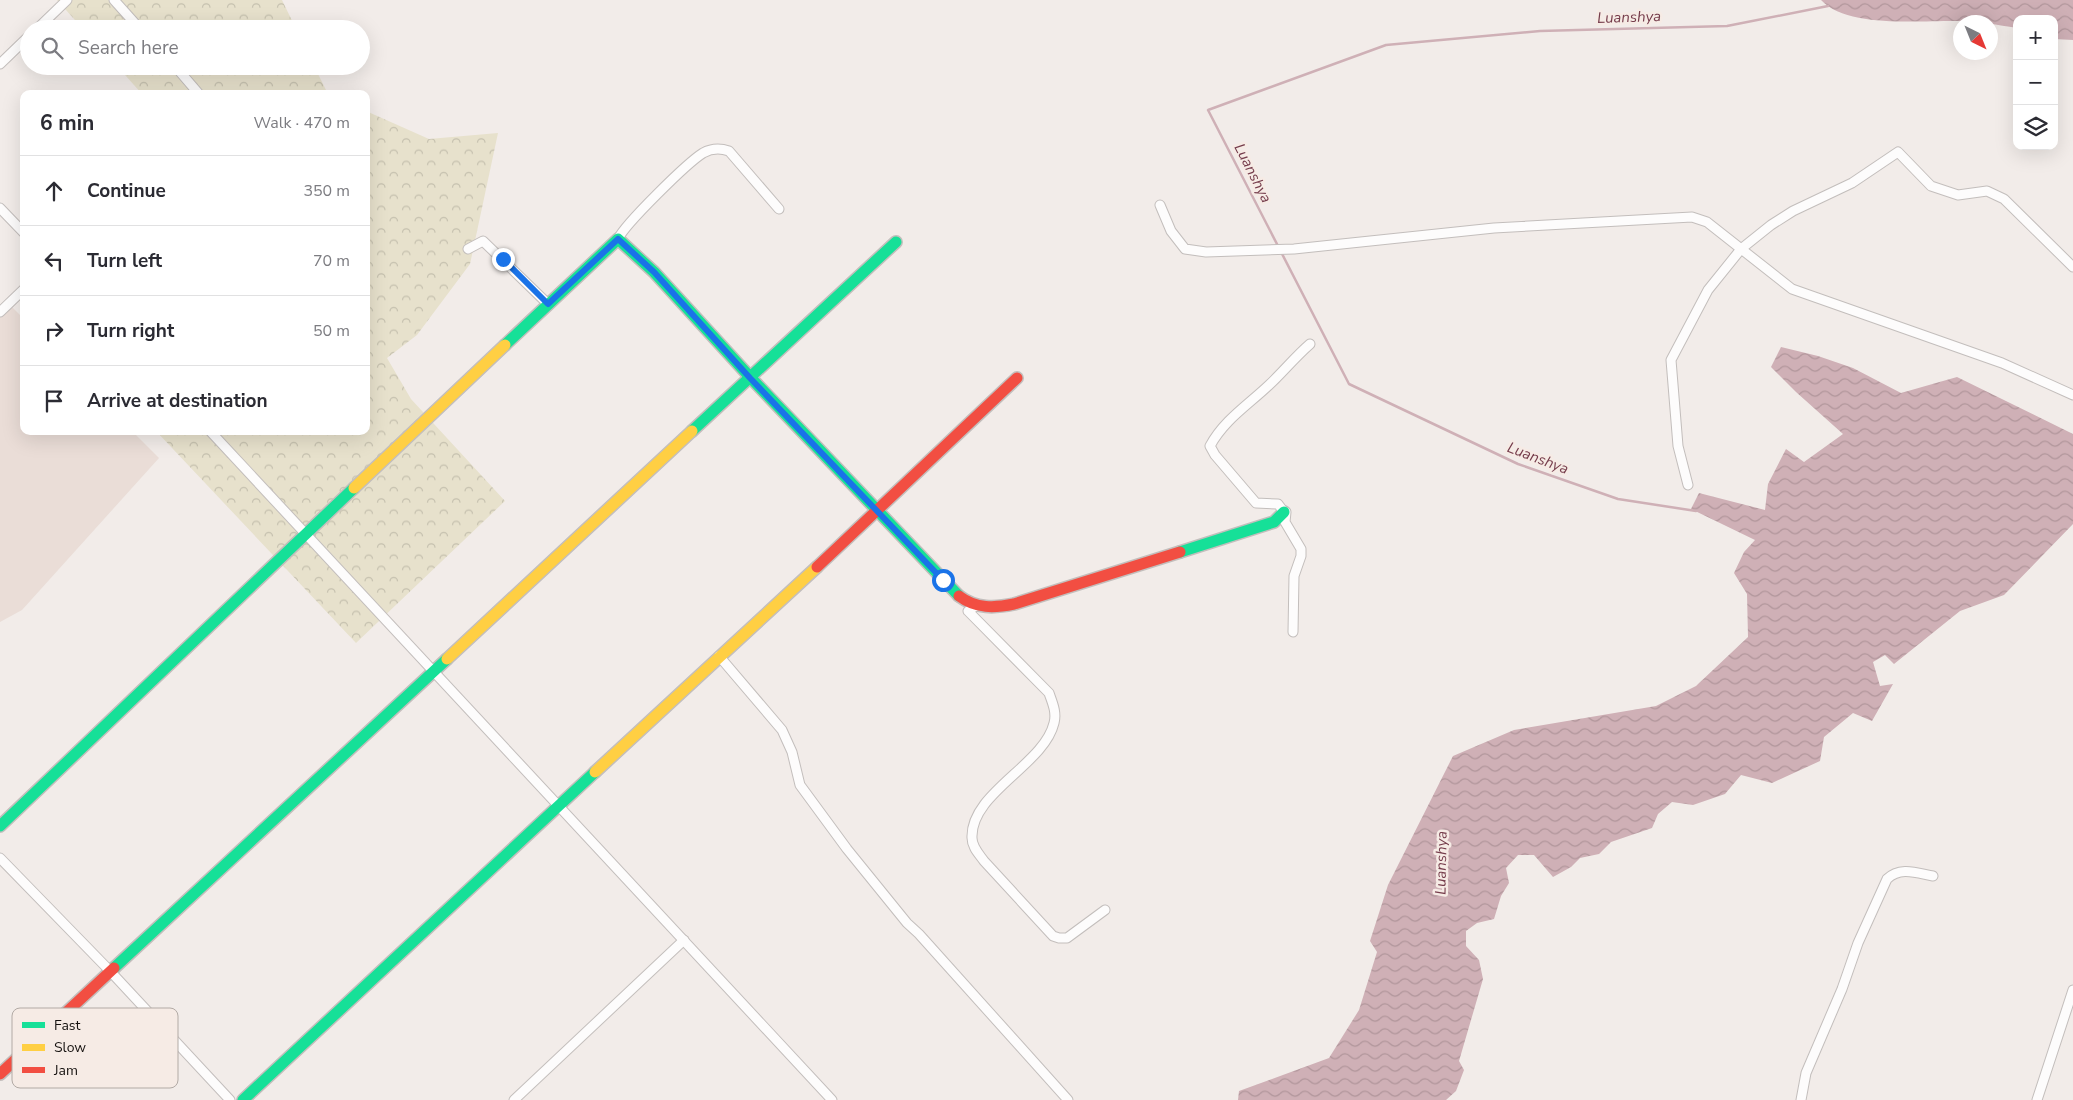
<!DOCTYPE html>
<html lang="en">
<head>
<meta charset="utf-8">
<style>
  :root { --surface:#fff; --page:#f2f2f3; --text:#2b2b33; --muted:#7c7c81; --line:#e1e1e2 }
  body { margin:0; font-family:"Nunito Sans",sans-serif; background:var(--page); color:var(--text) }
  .controls { position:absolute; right:15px; top:15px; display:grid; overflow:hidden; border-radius:10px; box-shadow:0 5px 20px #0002 }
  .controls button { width:45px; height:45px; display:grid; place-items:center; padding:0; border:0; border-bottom:1px solid var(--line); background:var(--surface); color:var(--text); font:25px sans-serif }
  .compass { position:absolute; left:1953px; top:15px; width:45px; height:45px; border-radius:50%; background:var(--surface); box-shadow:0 5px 20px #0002; rotate:137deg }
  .stop { position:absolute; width:15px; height:15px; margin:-11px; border:4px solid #1a73e8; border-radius:50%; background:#fff }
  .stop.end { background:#1a73e8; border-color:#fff; box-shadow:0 1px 5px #0008 }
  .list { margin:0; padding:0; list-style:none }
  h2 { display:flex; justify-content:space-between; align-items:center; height:65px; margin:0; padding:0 20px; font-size:21px }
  h2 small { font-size:16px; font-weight:400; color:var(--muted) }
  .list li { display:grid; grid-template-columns:32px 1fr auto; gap:15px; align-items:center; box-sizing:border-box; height:70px; padding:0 20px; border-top:1px solid var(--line) }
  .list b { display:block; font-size:19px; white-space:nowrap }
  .list em { font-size:16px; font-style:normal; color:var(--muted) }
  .icon { flex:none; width:28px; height:28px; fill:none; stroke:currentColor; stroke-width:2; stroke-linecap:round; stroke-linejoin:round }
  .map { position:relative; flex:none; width:2073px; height:1100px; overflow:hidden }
  .search { position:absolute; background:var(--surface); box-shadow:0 5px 20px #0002; left:20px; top:20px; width:350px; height:55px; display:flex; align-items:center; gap:12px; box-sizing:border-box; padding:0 18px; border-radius:28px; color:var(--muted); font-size:19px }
  .panel { position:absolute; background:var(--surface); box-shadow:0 5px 20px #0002; left:20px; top:90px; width:350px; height:345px; border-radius:10px }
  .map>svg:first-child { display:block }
</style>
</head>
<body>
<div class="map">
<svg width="2073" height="1100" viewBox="0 0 2073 1100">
  <defs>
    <pattern id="forest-crowns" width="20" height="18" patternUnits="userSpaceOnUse" patternTransform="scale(1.25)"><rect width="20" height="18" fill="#e7e1cc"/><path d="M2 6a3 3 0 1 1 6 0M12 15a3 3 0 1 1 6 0" fill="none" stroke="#c5c0ae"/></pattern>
    <pattern id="water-waves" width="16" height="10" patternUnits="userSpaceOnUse" patternTransform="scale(1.25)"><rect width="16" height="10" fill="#cfb0b6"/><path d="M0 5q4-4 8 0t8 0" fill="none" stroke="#b1969b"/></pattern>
  </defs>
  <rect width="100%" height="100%" fill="#f2ece9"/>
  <path fill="#eaddd7" d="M9,304L24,319V431H132L159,458L22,610L0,622V312Z"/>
  <g fill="url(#forest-crowns)">
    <path d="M57,0H282L296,29H83Z"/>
    <path d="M117,66H314L328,94H142Z"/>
    <path d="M366,111L429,139L498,133L470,264L417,335L387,358L411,399L505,501L356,643L156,431H366Z"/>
  </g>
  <g fill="url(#water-waves)">
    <path d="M1821,0H2073V40L2054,39V19H2017V28C1997,25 1980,21 1960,21C1922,20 1848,29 1821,0Z"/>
    <path d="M1781,347L1818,356L1853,368L1901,393L1957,377L2073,434V524L2004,595L1960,611L1894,664L1885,655L1873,662L1880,686L1893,684L1872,721L1853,713L1824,737L1820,761L1772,783L1741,775L1725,794L1693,805L1672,802L1658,814L1652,828L1611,842L1599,854L1580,858L1571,867L1553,877L1534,855H1518L1506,868L1509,883L1501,896L1494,919L1477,923L1466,931V946L1479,960L1483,979L1459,1061L1464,1070L1456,1091L1446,1100H1238L1239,1091L1329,1058L1359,1010L1377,952L1370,941L1388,885L1453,756L1514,730L1656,706L1696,686L1748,637L1747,594L1734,573L1744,552L1755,540L1691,509L1699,493L1765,510L1768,484L1786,449L1804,462L1843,434L1796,392L1771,367Z"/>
  </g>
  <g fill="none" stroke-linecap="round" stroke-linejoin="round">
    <path stroke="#cfb0b6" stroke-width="2.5" d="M1696,511L1618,499L1518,464L1349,384L1208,110L1386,45L1540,31L1727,26L1828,6"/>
    <g stroke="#c3bebc" stroke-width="11">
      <g id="street">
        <path d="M114,0L140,29"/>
        <path d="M37,29L67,0"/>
        <path d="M0,64L29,36"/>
        <path d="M175,66L199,94"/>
        <path d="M1160,205L1171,231L1185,249L1206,252L1294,249L1494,228L1692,217L1707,222L1792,289L2002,363L2073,395"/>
        <path d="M0,208L24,233"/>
        <path d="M618,239C625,224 687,163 703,153C712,148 720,148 729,151L779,209"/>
        <path d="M468,249L483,241L548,304"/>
        <path d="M0,312L24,289"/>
        <path d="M210,431L832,1100"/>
        <path d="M1688,485L1678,446L1671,360L1708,290L1741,249L1771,225L1793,211L1852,183L1898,152L1931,186L1958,195L1987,191L2004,199L2073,267"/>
        <path d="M976,606L968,611L1049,693C1052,702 1057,712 1054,723C1044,765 970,793 972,838C972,847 979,854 984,861L1053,936L1059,938H1067L1105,910"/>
        <path d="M1293,632L1294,576L1301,556V549L1285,522L1286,512H1284L1278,504L1256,503L1215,455L1210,446C1224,420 1248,405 1269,385C1283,372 1295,357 1310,344"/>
        <path d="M719,656L782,730L792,752L800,785L847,849L907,923L919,934L1068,1100"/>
        <path d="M0,858L110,971L230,1100"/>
        <path d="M514,1100L684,940"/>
        <path d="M1801,1100L1806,1073L1842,989L1858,943L1887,879C1900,866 1917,873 1933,876"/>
        <path d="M2037,1100L2073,990"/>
      </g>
    </g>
    <g stroke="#c3bebc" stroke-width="14">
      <g id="fast">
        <path d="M505,345L618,239L654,272L750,377L959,596"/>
        <path d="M692,431L896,242"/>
        <path d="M1180,552L1274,522L1284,512"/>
        <path d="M0,826L354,488"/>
        <path d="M114,968L447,659"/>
        <path d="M243,1100L595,772"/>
      </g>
    </g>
    <g stroke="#c3bebc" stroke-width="14">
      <g id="slow">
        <path d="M354,488L505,345"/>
        <path d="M447,659L692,431"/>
        <path d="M595,772L817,567"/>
      </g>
    </g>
    <g stroke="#c3bebc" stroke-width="14">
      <g id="jam">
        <path d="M817,567L1017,378"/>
        <path d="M959,596C976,609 995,608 1014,604L1180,552"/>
        <path d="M0,1074L114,968"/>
      </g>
    </g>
    <use href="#street" stroke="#fdfcfc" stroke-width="9"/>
    <use href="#fast" stroke="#16e098" stroke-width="11"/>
    <use href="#slow" stroke="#ffcf43" stroke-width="11"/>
    <use href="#jam" stroke="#f24e42" stroke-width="11"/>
  </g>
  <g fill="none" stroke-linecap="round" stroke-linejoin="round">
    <path stroke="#1a73e8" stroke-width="6" d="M503,259L548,304L618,239L654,272L750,378L943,580"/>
  </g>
  <g text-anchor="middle" stroke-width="5" stroke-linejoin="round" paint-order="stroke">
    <g font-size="15" font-style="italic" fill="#753c4b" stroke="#f6ebe5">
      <text transform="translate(1629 17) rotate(-2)" y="5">Luanshya</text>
      <text transform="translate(1253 173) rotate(63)" y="5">Luanshya</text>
      <text transform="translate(1538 458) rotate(21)" y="5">Luanshya</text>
      <text transform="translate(1441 863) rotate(-89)" y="5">Luanshya</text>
    </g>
  </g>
  <rect x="12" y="1008" width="166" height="80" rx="8" fill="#f6ebe5" stroke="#b2aaa5" stroke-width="1"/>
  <rect x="22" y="1022" width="23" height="6" fill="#16e098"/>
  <rect x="22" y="1044" width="23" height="7" fill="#ffcf43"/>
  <rect x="22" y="1067" width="23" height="6" fill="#f24e42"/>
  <g font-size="14" fill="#15110f">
    <text x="54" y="1030">Fast</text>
    <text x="54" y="1052">Slow</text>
    <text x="54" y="1075">Jam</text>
  </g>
</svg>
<div class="controls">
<button>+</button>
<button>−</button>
<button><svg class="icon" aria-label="layers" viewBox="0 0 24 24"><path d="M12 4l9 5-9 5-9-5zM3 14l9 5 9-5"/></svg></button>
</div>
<svg class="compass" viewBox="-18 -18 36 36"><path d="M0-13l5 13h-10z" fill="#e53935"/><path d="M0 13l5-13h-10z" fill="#7c7c81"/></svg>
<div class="stop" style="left:943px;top:580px"></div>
<div class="stop end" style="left:503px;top:259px"></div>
<div class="search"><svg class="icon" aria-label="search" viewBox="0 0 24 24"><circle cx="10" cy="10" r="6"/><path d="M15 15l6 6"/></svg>Search here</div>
<section class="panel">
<h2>6 min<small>Walk · 470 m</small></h2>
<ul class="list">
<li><svg class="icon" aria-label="ahead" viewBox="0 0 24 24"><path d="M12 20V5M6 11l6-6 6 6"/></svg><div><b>Continue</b></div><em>350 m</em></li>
<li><svg class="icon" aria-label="left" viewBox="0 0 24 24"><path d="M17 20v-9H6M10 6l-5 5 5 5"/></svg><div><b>Turn left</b></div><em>70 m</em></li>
<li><svg class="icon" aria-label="right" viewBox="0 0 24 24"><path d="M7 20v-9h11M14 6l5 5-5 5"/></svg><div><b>Turn right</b></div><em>50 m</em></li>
<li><svg class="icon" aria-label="arrive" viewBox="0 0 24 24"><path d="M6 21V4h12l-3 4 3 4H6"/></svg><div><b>Arrive at destination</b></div></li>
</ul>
</section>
</div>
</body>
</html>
